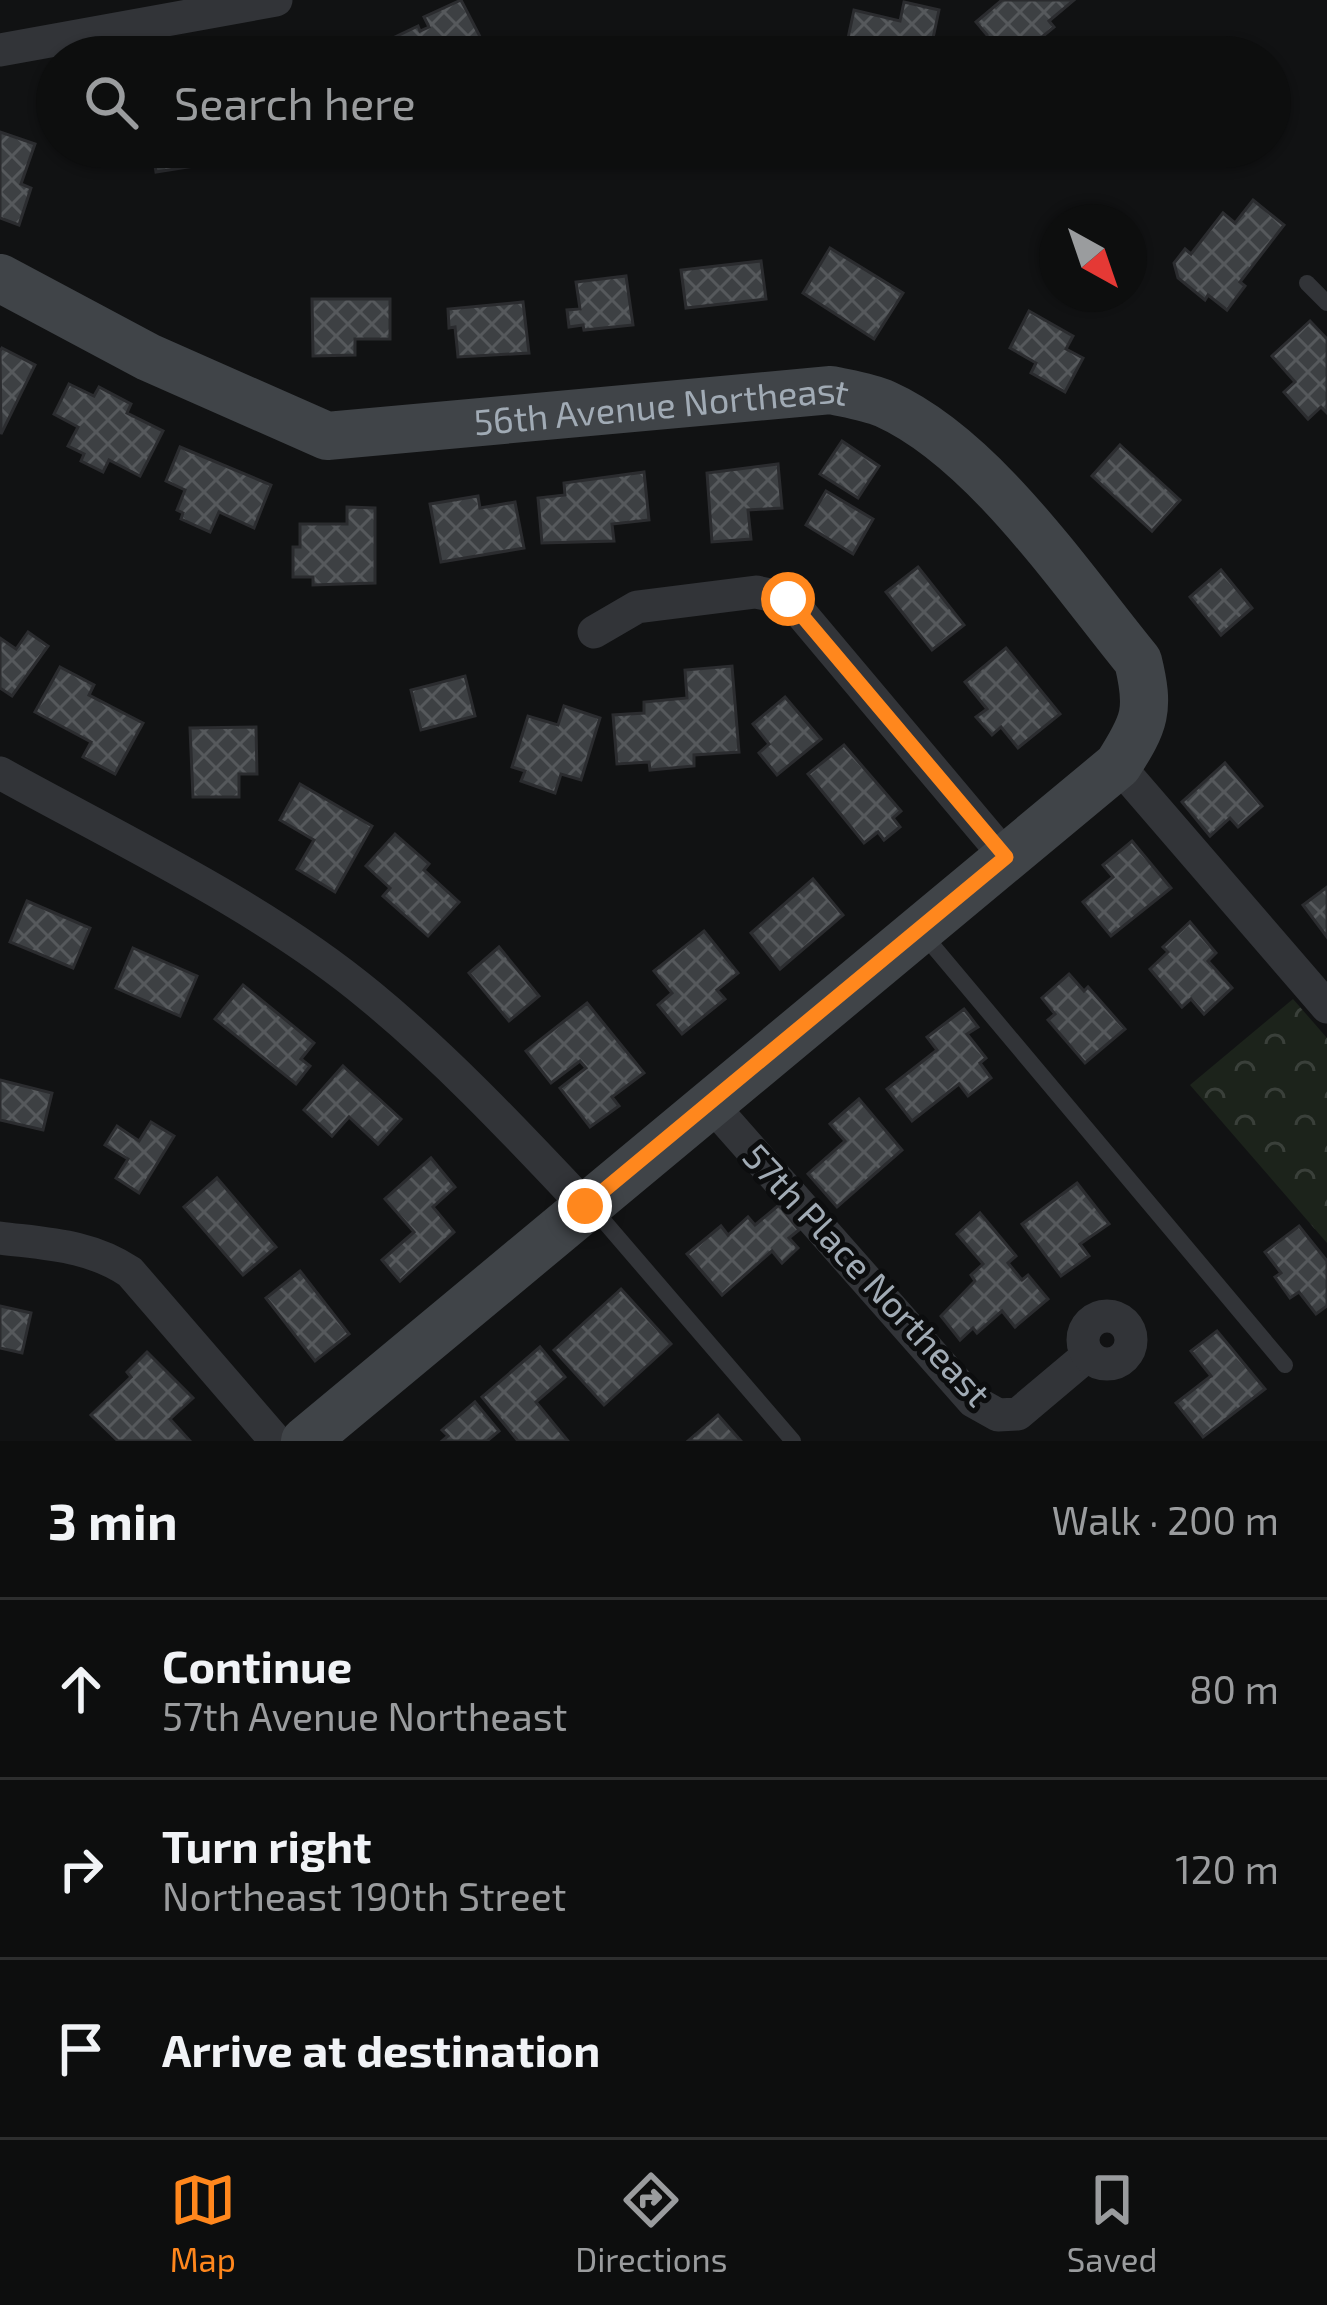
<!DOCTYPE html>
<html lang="en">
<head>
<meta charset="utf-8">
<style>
  :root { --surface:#0d0e0e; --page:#161717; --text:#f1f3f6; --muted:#9a9c9e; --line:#2d2e2e; --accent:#ff871d }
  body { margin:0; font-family:"Exo 2",sans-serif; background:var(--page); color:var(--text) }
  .compass { position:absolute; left:1039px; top:204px; width:108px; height:108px; border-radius:50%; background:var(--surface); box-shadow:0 3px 9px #0004; rotate:140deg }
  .stop { position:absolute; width:36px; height:36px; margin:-27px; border:9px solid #ff871d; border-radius:50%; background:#fff }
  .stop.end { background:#ff871d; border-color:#fff; box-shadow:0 3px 12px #0008 }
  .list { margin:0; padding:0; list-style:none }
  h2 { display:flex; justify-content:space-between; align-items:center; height:156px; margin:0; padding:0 48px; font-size:51px }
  h2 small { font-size:39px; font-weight:400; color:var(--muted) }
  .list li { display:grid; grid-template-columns:78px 1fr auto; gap:36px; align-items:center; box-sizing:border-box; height:180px; padding:0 48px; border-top:3px solid var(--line) }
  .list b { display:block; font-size:45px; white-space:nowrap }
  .list p { margin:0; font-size:39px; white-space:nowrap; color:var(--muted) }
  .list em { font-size:39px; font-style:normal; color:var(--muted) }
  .icon { flex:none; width:66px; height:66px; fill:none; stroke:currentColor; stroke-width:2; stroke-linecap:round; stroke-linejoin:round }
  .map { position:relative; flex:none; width:1327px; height:1441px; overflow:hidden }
  .search { position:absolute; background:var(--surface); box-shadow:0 3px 9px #0004; left:36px; right:36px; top:36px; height:132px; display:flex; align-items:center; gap:30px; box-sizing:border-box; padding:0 42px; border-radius:66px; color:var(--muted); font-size:45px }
  .sheet { height:696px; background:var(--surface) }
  nav { display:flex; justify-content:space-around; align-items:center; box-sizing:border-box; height:168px; border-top:3px solid var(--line); background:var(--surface); font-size:33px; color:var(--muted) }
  nav a { display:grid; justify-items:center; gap:6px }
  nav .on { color:var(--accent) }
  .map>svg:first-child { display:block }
</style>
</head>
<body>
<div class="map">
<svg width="1327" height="1441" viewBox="0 0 1327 1441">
  <defs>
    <pattern id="park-crowns" width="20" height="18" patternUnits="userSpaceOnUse" patternTransform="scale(3)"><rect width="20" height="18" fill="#1c231b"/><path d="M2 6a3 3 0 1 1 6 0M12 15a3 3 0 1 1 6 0" fill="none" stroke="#3a403a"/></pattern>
    <pattern id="building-cross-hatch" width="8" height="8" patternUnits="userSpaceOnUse" patternTransform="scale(3)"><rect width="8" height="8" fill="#3d4043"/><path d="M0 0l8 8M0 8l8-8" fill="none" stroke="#56595c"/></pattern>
  </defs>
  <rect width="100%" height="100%" fill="#111213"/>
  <path fill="url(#park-crowns)" d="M1293,999L1327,1038V1243L1190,1085Z"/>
  <g fill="url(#building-cross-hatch)" stroke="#2b2c2f" stroke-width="3">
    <path d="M461,0L487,50L473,57H379L396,49L391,39L418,26L420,31L429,27L424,17Z"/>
    <path d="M1002,0H1074L1049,21L1054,27L1018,57H990L987,35L976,22Z"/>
    <path d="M904,2L939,10L929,57H844L854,10L900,21Z"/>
    <path d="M0,132L35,144L21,184L31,188L19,225L0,218Z"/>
    <path d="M152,147H230L232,160L156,172Z"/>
    <path d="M1253,200L1284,225L1240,282L1245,286L1227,310L1208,295L1205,300L1178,278L1174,263L1185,249L1191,254L1223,213L1235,223Z"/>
    <path d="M830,248L903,293L874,339L803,293Z"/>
    <path d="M761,261L766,299L686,308L681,270Z"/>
    <path d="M626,276L633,325L584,330L583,325L569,327L567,310L580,309L576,282Z"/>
    <path d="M312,299H390V339H355V355L313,356Z"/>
    <path d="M523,302L529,353L458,357L455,327L449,328L448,309Z"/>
    <path d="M1029,311L1073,336L1066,349L1083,358L1065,392L1031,373L1036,363L1010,348Z"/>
    <path d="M1310,321L1327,339V413L1321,407L1308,419L1284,392L1295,382L1272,356Z"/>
    <path d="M2,348L35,365L1,434L0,351Z"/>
    <path d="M69,384L94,396L99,387L131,404L127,413L163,431L140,476L109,460L103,472L81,461L84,454L68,446L78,427L54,414Z"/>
    <path d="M842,441L879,466L858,498L820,474Z"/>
    <path d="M1120,445L1180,500L1152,531L1092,476Z"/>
    <path d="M180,447L271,485L254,528L219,512L210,532L181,519L183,513L177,510L185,490L166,481Z"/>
    <path d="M778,464L782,508L748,510L751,539L712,542L707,473Z"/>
    <path d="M644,472L649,520L612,524L614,541L542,543L538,498L565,495L564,483Z"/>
    <path d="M826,491L873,519L853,554L806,525Z"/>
    <path d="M478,496L480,508L515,502L524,548L441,562L430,504Z"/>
    <path d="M347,507L375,508V583L313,585V577H293V547H300V524H347Z"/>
    <path d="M918,567L964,625L932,650L886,592Z"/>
    <path d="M1221,570L1252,608L1221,635L1190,597Z"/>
    <path d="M28,632L48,646L12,696L0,688V638L16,649Z"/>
    <path d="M1006,648L1060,714L1018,748L1001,727L992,735L976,717L987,709L965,682Z"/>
    <path d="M732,666L739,752L694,755V766L650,770L649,762L617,764L613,715L644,713V702L687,698L685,670Z"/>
    <path d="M60,667L94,685L89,695L143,723L115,774L83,757L91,742L35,712Z"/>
    <path d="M465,676L475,716L421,730L411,690Z"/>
    <path d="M785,697L821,739L777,775L759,753L769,744L753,724Z"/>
    <path d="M564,706L600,718L581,780L561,774L555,793L521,781L525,771L512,767L528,716L558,725Z"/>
    <path d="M256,727L257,774H239V797H193L190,728Z"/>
    <path d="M844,745L901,811L893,818L900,827L884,840L878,832L864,843L808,774Z"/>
    <path d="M1225,763L1262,806L1238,827L1230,818L1210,836L1182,802Z"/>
    <path d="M300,784L372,826L335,892L297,869L314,840L280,820Z"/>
    <path d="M395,834L429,864L424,870L459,902L428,936L383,896L390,888L366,866Z"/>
    <path d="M1132,841L1171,888L1111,936L1083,902L1113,877L1103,865Z"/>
    <path d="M813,879L843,915L780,969L751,933Z"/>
    <path d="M1327,887V937L1303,905Z"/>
    <path d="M27,901L90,928L73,968L10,942Z"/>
    <path d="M1190,922L1216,953L1208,961L1232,988L1204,1014L1191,999L1182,1007L1150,969L1168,952L1163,947Z"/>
    <path d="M704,931L738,973L717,990L725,999L682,1034L658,1005L672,993L654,971Z"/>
    <path d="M499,947L539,996L509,1021L469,973Z"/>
    <path d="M133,948L197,976L180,1016L116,988Z"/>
    <path d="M1069,974L1084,991L1088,987L1125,1029L1085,1063L1048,1020L1055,1014L1042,998Z"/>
    <path d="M243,985L314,1043L301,1059L310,1066L296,1084L215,1019Z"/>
    <path d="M587,1003L644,1073L612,1097L619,1106L590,1127L560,1088L586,1068L580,1061L551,1083L526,1051Z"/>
    <path d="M964,1009L978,1027L967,1034L986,1058L980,1063L991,1078L968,1096L959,1084L912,1121L887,1089L937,1050L927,1037Z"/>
    <path d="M343,1066L401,1119L378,1144L349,1117L332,1136L304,1110Z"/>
    <path d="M0,1080L52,1093L43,1130L0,1120Z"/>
    <path d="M859,1099L902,1150L837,1207L808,1174L845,1141L830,1124Z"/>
    <path d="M151,1122L174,1136L139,1193L116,1178L128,1159L105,1145L117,1126L139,1141Z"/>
    <path d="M431,1158L455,1187L433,1207L454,1232L400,1281L382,1260L414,1232L385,1199Z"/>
    <path d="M217,1178L276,1247L243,1275L184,1207Z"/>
    <path d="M1077,1183L1109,1224L1080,1244L1089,1256L1061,1276L1022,1224Z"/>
    <path d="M779,1205L799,1230L789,1238L798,1248L782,1263L772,1251L722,1295L687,1254L721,1226L728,1235L748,1217L755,1225Z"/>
    <path d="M980,1213L1016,1256L1008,1263L1022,1280L1028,1275L1048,1299L1015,1327L1002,1311L977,1333L973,1328L960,1340L941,1316L975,1281L971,1275L983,1264L957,1234Z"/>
    <path d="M1299,1226L1327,1261V1306L1316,1314L1299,1292L1290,1298L1275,1277L1281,1273L1265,1252Z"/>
    <path d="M300,1271L349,1334L315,1361L266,1298Z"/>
    <path d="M621,1289L671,1344L604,1405L554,1350Z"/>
    <path d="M0,1306L31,1313L22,1353L0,1348Z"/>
    <path d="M1217,1331L1265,1389L1203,1437L1176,1403L1211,1376L1191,1351Z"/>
    <path d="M540,1347L565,1377L536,1402L568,1441H518L482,1397Z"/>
    <path d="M147,1352L193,1398L170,1419L190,1441H118L91,1415L131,1377L127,1372Z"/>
    <path d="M475,1402L499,1431L487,1441H442L448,1436L442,1430Z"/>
    <path d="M718,1415L741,1441H688Z"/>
  </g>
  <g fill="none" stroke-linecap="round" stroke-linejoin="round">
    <g stroke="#323438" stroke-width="16">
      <path d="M1307,283L1327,303"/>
      <path d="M923,934L1285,1365"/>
      <path d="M590,1205L793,1441"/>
    </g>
    <g stroke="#323438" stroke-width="33">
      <path d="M0,50L276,0"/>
      <path d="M594,632L637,607L756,592L789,599L1006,857"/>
      <path d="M1118,765L1327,1007"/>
      <path d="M0,773C121,840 263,907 369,995C447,1059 516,1133 585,1206"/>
      <path d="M710,1103L973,1401L998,1415L1018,1414L1088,1355"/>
      <path d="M0,1238C47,1244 90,1245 130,1272L276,1441"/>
      <circle cx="1107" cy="1340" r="24"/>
    </g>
    <path stroke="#404448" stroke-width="48" id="s1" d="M0,278L148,357L327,436L831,390C849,394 869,397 885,404C983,448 1070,578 1138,661C1150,710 1145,723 1118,765L305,1441"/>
  </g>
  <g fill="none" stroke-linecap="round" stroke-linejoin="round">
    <path stroke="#ff871d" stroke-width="15" d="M585,1206L1006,857L788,599"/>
  </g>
  <g text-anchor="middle" stroke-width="10" stroke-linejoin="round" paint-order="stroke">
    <g font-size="36" fill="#a1abb5" stroke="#0c0d0e">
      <text dy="13" stroke="none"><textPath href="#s1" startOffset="699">56th Avenue Northeast</textPath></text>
      <text transform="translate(867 1275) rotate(47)" y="13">57th Place Northeast</text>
    </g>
  </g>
</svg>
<svg class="compass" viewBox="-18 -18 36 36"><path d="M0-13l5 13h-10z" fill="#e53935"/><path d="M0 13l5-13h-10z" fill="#9a9c9e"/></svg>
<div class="stop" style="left:788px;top:599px"></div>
<div class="stop end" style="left:585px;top:1206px"></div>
<div class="search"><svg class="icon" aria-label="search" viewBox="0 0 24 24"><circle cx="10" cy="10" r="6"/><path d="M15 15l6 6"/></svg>Search here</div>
</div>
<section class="sheet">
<h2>3 min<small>Walk · 200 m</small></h2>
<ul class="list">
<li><svg class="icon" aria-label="ahead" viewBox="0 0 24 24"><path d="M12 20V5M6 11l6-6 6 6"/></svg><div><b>Continue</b><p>57th Avenue Northeast</p></div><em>80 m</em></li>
<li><svg class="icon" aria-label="right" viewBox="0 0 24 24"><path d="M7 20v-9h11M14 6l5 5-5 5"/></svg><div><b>Turn right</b><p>Northeast 190th Street</p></div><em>120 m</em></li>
<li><svg class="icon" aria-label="arrive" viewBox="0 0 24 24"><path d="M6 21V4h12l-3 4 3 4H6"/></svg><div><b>Arrive at destination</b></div></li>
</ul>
</section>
<nav>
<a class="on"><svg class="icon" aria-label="map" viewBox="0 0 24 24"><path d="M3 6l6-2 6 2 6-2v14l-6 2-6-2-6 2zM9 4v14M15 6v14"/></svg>Map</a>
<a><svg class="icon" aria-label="directions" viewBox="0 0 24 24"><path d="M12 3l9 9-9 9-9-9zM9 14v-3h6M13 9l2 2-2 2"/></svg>Directions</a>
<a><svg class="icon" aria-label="saved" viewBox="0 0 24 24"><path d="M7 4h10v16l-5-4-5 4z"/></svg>Saved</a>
</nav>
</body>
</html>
